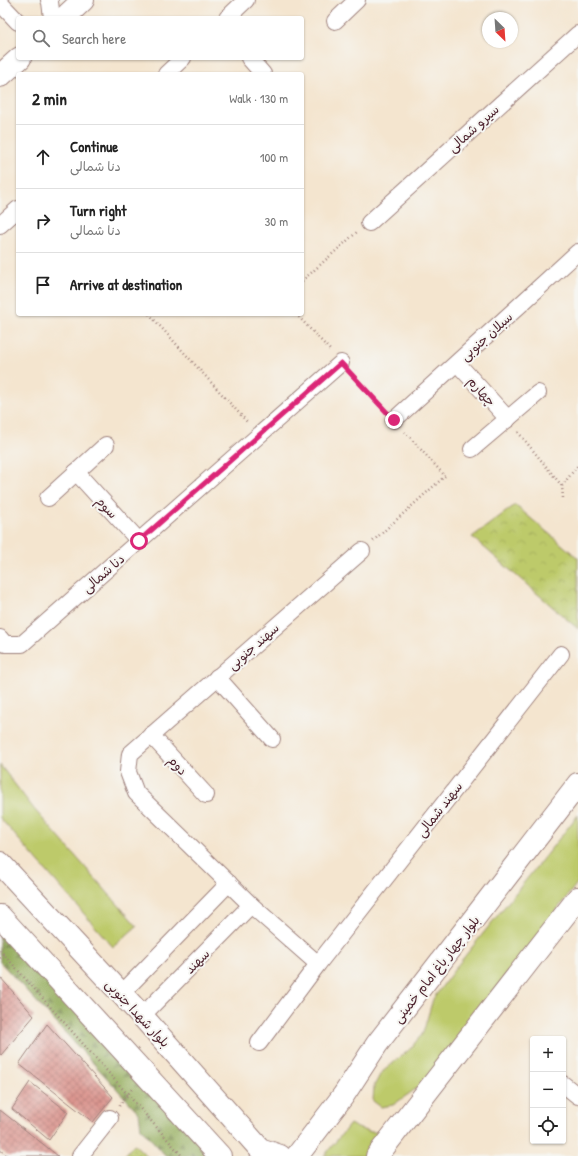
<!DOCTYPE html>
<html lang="en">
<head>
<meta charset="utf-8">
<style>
  :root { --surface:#fff; --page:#f2f2f2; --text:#222; --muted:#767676; --line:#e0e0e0 }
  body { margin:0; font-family:"Patrick Hand","Playpen Sans Arabic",sans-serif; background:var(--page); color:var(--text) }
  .controls { position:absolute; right:12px; bottom:12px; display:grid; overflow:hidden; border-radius:4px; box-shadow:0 1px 3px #0004 }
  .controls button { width:36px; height:36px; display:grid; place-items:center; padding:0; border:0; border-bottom:1px solid var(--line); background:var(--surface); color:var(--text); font:20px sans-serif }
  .compass { position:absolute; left:482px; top:12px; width:36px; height:36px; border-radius:50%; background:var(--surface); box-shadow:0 1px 3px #0004; rotate:155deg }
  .stop { position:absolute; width:12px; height:12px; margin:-9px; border:3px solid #db2777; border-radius:50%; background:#fff }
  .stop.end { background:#db2777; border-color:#fff; box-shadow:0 1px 4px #0008 }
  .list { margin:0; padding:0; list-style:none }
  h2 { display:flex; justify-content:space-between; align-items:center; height:52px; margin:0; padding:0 16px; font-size:17px }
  h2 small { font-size:13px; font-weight:400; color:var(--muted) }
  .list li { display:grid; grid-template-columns:26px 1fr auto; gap:12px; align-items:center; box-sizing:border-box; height:64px; padding:0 16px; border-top:1px solid var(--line) }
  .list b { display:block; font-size:15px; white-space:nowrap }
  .list p { margin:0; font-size:13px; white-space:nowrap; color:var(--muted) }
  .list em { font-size:13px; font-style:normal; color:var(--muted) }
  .icon { flex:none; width:22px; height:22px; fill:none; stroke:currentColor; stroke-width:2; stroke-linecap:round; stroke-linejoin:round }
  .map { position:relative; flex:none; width:578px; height:1156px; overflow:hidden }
  .search { position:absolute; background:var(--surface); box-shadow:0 1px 3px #0004; left:16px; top:16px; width:288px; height:44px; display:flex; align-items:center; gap:10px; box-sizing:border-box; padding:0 14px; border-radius:4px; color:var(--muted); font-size:15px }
  .panel { position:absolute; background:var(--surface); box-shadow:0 1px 3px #0004; left:16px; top:72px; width:288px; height:244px; border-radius:4px }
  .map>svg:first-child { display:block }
</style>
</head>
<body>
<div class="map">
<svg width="578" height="1156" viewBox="0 0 578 1156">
  <defs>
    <pattern id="forest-firs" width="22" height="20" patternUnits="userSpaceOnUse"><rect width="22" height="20" fill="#96ae5f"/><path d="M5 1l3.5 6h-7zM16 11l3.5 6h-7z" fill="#7c8d4f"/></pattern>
    <pattern id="park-crowns" width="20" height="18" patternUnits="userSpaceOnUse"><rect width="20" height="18" fill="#bdca6b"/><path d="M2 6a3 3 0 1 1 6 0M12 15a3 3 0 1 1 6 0" fill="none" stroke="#a4ad5d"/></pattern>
    <pattern id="garden-dots" width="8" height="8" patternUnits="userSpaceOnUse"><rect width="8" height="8" fill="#bdca6b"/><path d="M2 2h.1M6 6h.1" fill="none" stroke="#a4ad5d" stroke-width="1.8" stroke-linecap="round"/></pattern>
    <pattern id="building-cross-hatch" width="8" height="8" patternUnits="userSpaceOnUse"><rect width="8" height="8" fill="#d9918a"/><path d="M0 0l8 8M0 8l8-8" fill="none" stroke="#b27671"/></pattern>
  </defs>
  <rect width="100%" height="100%" fill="#f6f6f2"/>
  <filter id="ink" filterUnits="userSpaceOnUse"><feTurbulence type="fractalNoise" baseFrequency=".025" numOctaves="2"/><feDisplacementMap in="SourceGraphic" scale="8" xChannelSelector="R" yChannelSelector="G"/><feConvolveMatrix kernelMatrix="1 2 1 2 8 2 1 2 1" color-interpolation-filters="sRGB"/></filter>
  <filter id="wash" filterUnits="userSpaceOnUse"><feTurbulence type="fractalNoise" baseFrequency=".012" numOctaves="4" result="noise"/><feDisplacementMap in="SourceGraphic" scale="16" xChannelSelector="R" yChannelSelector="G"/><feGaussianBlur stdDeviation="0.9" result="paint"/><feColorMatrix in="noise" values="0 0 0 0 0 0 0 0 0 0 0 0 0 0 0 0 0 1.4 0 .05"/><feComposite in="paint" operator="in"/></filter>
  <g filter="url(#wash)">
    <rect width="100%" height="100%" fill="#f4e5cf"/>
    <g fill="#bdca6b" stroke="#84744b">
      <path d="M0,765L34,809L137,926L113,947L0,818Z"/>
      <path d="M578,815V882L427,1081L393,1105L381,1107L373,1101L374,1086L381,1073L410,1049L423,1033L433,999L457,966Z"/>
      <path d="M350,1124C362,1131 371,1133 384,1132L365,1156H324Z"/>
    </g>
    <path fill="url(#forest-firs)" stroke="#706645" d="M0,927L213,1156H166L141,1128L139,1113L0,962Z"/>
    <path fill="url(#park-crowns)" stroke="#84744b" d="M515,505L578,558V629L472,537Z"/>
    <path fill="url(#garden-dots)" stroke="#84744b" d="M134,1144L147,1156H124Z"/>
    <g id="blocks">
      <g fill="url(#building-cross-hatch)">
        <path d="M0,977L34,1016L1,1055L0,1054Z"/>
        <path d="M47,1024L113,1097L93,1122L19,1064Z"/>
        <path d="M30,1082L68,1112L49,1140L12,1109Z"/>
        <path d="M0,1110L58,1156H8L0,1150Z"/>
      </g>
    </g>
  </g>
  <g filter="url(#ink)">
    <use href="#blocks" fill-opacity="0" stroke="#9f827d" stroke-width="1"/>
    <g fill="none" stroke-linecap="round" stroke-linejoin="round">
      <g stroke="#9f827d" stroke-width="18">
        <g id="street">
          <path d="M49,0L50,2L52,18"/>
          <path d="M0,3L18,22"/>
          <path d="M227,18L246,0"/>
          <path d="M335,21L357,0"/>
          <path d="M249,58L263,74"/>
          <path d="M166,74L183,58"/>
          <path d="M369,223L578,34"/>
          <path d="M0,225L18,209"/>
          <path d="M457,363L508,419"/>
          <path d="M394,420L578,252"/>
          <path d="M472,449L538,393"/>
          <path d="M76,472L139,541"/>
          <path d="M48,498L106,445"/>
          <path d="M0,638L5,644H22L341,363"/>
          <path d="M217,677L272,739"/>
          <path d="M151,735L206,795"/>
          <path d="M318,964L251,905L136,793L128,772L130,754L362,551"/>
          <path d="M121,994L229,883"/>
          <path d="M142,1016L251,905"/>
          <path d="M259,1043L318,964L561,654"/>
          <path d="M563,1084L578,1096"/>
          <path d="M80,1156L110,1118"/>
        </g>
      </g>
      <g stroke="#9f827d" stroke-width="24">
        <g id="secondary">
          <path d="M64,18L83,0"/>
          <path d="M0,76L20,58"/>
          <path d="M0,863L142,1016L260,1149L280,1156"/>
          <path d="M0,916L220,1156"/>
          <path d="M297,1156L343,1096L377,1044L578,784"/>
          <path d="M377,1156L578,898"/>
        </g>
      </g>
      <g stroke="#9f827d" stroke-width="2.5" stroke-dasharray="1 3" stroke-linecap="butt">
        <path d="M302,281L357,232"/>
        <path d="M149,314L248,423"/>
        <path d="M296,314L330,350"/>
        <path d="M352,375L383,408"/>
        <path d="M518,432L562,486"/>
        <path d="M563,498L562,486L578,465"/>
        <path d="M373,541L445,476L405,432"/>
        <path d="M0,950L182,1156"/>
        <path d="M0,958L5,953"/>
        <path d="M119,1106L132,1089"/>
      </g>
      <use href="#street" stroke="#fff" stroke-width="16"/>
      <use href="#secondary" stroke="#fff" stroke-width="22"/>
    </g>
  </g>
  <g fill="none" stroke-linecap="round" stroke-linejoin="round" filter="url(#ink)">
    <path stroke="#db2777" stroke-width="5" d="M139,541L341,363L394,420"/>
  </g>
  <g text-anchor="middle" stroke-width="4" stroke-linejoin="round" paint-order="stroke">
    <g font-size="13" fill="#4a1f2b" stroke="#f6f6f2">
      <text transform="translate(473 128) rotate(-42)" y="5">سیرو شمالی</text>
      <text transform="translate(486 336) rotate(-42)" y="5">سبلان جنوبی</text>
      <text transform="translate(482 391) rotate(48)" y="5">چهارم</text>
      <text transform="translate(107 507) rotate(47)" y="5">سوم</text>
      <text transform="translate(103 573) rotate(-41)" y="5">دنا شمالی</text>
      <text transform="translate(253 646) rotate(-41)" y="5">سهند جنوبی</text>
      <text transform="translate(178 765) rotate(47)" y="5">دوم</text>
      <text transform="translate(439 809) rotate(-52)" y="5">سهند شمالی</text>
      <text transform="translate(197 961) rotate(-45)" y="5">سهند</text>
      <text transform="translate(436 969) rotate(-52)" y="5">بلوار چهار باغ امام خمینی</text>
      <text transform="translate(138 1013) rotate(47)" y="5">بلوار شهدا جنوبی</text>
    </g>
  </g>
</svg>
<div class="controls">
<button>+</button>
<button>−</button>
<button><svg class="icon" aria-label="locate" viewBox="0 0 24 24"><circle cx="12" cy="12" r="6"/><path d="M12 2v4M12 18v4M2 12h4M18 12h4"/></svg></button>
</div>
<svg class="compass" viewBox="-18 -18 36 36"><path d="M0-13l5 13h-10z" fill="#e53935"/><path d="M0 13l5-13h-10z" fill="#767676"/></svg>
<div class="stop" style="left:139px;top:541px"></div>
<div class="stop end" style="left:394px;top:420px"></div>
<div class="search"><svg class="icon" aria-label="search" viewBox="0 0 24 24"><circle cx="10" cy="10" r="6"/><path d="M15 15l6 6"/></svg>Search here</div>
<section class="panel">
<h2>2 min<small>Walk · 130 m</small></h2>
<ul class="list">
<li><svg class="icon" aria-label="ahead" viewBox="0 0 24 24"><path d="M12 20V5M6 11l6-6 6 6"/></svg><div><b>Continue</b><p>دنا شمالی</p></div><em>100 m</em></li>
<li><svg class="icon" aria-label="right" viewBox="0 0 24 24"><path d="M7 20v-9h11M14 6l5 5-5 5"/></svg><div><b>Turn right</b><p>دنا شمالی</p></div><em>30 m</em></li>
<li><svg class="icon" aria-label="arrive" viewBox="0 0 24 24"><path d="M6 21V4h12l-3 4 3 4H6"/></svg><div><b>Arrive at destination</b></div></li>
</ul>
</section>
</div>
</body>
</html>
